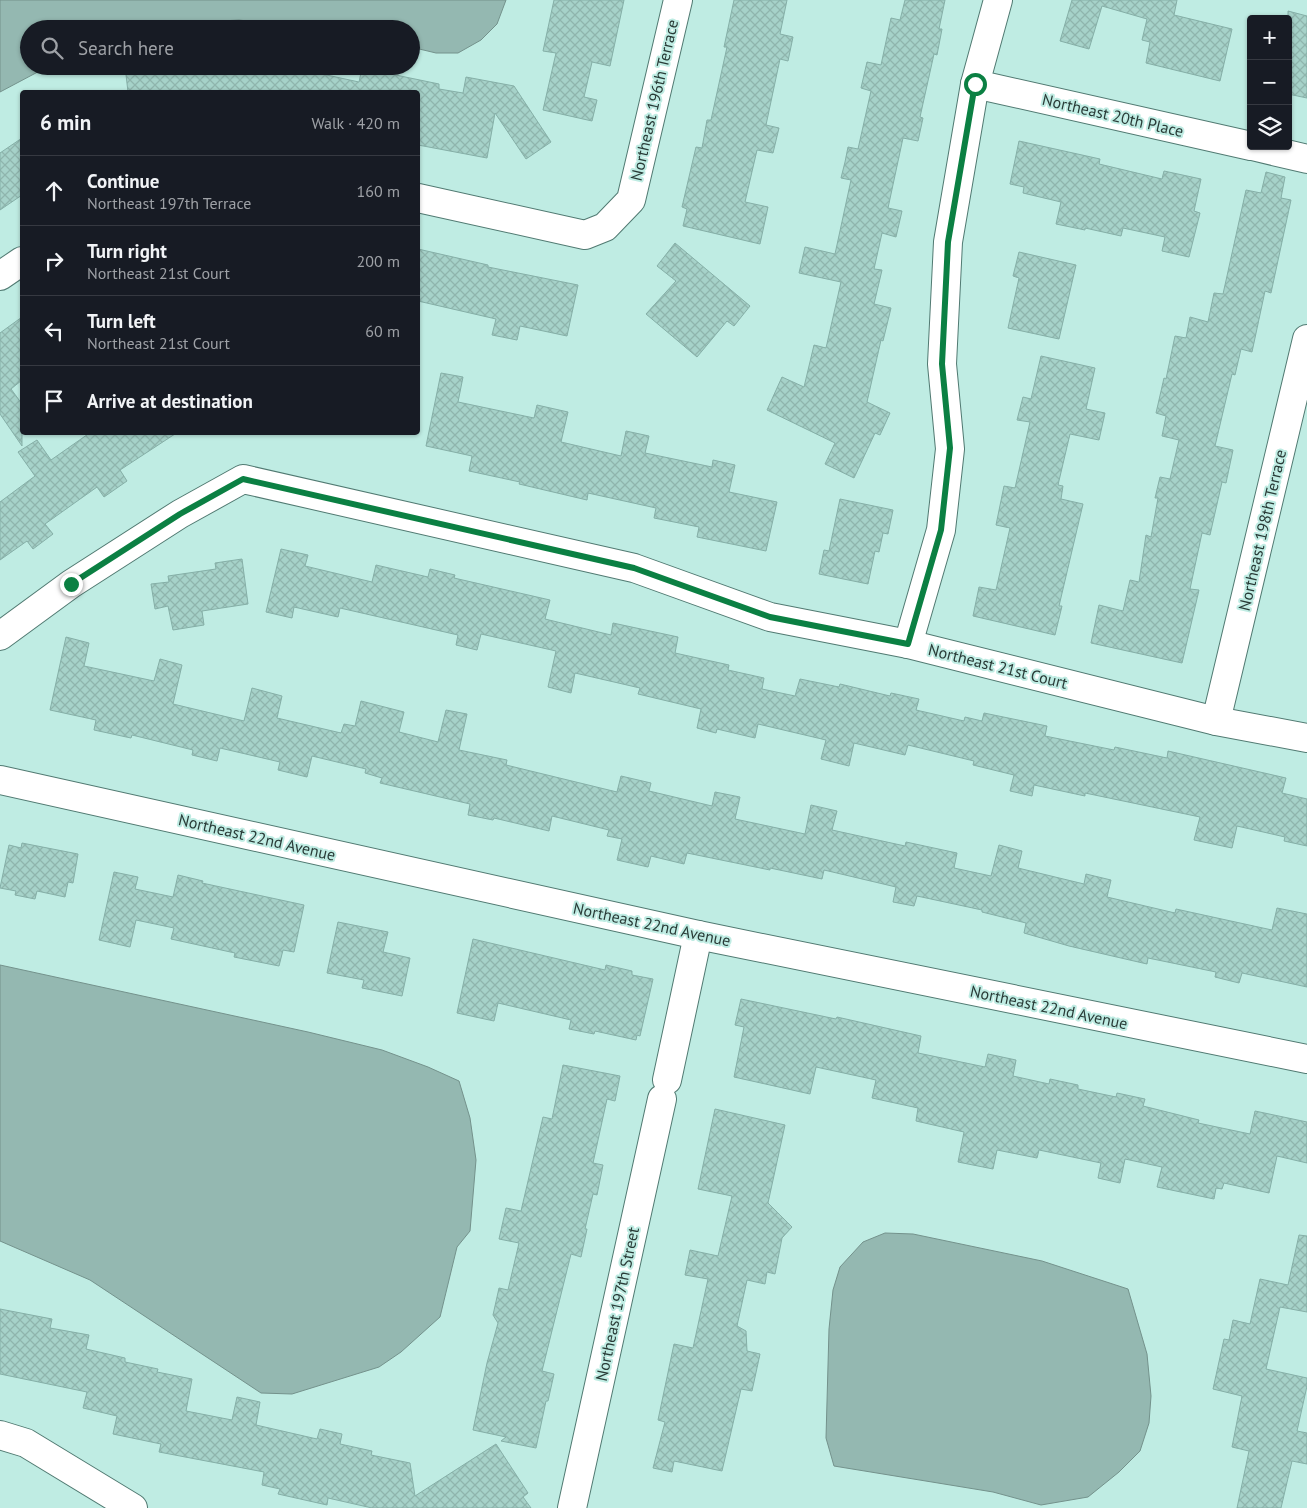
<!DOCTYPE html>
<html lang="en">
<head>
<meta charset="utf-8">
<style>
  :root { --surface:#171b24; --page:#242831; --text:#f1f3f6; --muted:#9ea1a6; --line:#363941 }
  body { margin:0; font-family:"PT Sans",sans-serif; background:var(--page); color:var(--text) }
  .controls { position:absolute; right:15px; top:15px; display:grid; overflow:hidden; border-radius:5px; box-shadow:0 1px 4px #0004 }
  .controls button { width:45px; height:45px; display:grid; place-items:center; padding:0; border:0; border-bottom:1px solid var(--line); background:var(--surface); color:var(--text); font:25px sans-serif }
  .stop { position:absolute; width:15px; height:15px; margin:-11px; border:4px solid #0b8043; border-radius:50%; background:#fff }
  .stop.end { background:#0b8043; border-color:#fff; box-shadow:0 1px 5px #0008 }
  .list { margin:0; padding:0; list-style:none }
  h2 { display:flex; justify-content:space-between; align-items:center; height:65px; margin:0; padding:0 20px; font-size:21px }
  h2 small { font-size:16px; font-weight:400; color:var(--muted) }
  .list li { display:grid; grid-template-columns:32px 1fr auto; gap:15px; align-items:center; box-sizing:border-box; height:70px; padding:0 20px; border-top:1px solid var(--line) }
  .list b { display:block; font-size:19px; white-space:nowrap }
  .list p { margin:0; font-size:16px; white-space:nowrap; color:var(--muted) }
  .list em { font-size:16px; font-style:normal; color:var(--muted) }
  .icon { flex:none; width:28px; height:28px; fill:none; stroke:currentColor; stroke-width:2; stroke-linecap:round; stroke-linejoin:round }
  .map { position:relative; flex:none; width:1307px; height:1508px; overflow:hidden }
  .search { position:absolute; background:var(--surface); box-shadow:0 1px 4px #0004; left:20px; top:20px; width:400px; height:55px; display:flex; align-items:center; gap:12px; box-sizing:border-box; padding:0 18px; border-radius:28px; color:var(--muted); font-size:19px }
  .panel { position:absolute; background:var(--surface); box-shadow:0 1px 4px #0004; left:20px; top:90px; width:400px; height:345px; border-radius:5px }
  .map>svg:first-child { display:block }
</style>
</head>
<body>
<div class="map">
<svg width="1307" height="1508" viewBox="0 0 1307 1508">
  <defs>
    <pattern id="building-cross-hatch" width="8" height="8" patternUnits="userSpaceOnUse" patternTransform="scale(1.25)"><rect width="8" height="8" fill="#a6d2c9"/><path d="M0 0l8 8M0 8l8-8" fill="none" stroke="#8fb5ad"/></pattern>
  </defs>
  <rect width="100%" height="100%" fill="#bfece3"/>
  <g fill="#94b8b1" stroke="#74928c">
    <path d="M0,0H506L497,24L481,40L458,53H436L411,47V29H312L239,20L188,23L160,29H29V66H49L0,92Z"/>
    <path d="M0,965L308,1032L382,1050L428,1067L459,1081L470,1118L476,1160L470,1231L457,1247L440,1317L401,1352L379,1367L292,1394L261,1393L90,1280L0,1241Z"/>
    <path d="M885,1233L913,1234L1042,1261L1128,1289L1147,1354L1151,1396L1149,1423L1140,1451L1119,1472L1088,1497L1041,1505L993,1492L834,1466L826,1438L829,1329L833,1290L840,1267L863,1242Z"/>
  </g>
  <g fill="url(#building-cross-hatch)" stroke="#85afa7">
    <path d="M554,0H624L610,66L592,62L584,97L597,100L592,121L543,110L556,53L543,51Z"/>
    <path d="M734,0H787L780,34L793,37L788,61L780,59L766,125L779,128L773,153L757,150L745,202L768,207L760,244L683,226L687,209L682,207L696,147L702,148L707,120H711L727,47H724Z"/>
    <path d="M905,0H945L939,29H942L937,55L934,54L920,117L923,118L918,141L903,138L888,208L902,211L896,237L882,233L874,269L882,270L874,304L891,308L883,341L881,340L867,402L890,413L880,435L875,433L854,478L825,464L835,443L767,410L782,377L804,387L814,345L826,348L841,282L799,273L805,247L835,254L851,180L841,178L845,162L848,147L858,149L871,91L861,88L867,62L881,65L891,18L900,20Z"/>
    <path d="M1072,0H1177L1174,15L1232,29L1220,81L1146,63L1150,42L1142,40L1147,19L1102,6L1089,49L1060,41Z"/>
    <path d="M1288,11L1307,16V98L1288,94Z"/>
    <path d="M125,66H324L322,74L359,82L362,68L439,84V89L463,93L466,77L514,86L551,142L526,159L495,113L487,158L418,145V92H128Z"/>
    <path d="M22,138V195L0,210V153Z"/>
    <path d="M1019,141L1100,159L1099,164L1162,179L1164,171L1201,179L1194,211L1200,213L1189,257L1162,251L1165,237L1123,228L1121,236L1085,228V230L1056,224L1061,202L1023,193L1024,187L1010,184Z"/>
    <path d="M1266,172L1285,177L1281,198L1291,200L1271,293L1265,291L1252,352L1241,349L1235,375L1232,374L1215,446L1233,450L1226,483L1222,482L1210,535L1202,533L1190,589L1199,590L1182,663L1091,643L1099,605L1123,611L1130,580L1139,582L1146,535L1151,537L1158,498H1155L1160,477L1170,479L1179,440L1162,436L1166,416L1156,413L1164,378L1166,379L1175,336L1186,338L1190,317L1208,322L1214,293L1223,294L1246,190L1261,193Z"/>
    <path d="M675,243L750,306L734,326L727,321L697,357L646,314L676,281L657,266Z"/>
    <path d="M418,249L488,265V267L578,285L567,336L520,326L517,340L492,335L496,319L418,301Z"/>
    <path d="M1019,252L1076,265L1059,339L1008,328L1019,278L1013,276Z"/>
    <path d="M22,317V380L11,389L22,404V446L0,414V333Z"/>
    <path d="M1041,356L1095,368L1086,409L1105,413L1099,440L1070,434L1058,485L1063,486L1061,499L1083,504L1059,606H1062L1055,635L973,616L979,587L996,590L1010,528L996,525L1004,486L1015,488L1030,422L1017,420L1023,397L1031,399Z"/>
    <path d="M441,373L463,377L458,402L534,418L537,405L568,412L561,442L621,456L626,431L649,436L645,453L712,467L713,460L735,465L729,492L777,502L766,551L697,537L699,527L654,518L656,508L588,493L587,500L519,484L520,482L469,471L472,456L426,446Z"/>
    <path d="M91,432H178L120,470L127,481L104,497L97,487L45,524L53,534L33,549L27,541L0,560V502L35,476L18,452L37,440L51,460Z"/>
    <path d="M840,499L893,510L888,534L883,533L879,552L875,551L868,584L819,574L824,550L829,551Z"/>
    <path d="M281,549L308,555L305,566L372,582L376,565L428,577L430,569L455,575L454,578L550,600L545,619L611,635L613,623L678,637L675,653L729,665L728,670L764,678L762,689L795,696L800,679L839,687L840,684L890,696L891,693L919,699L916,710L964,721L965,717L982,721L984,713L1047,726L1045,736L1114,750L1115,747L1167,758L1168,751L1286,778L1282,793L1307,799V846L1284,841L1285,837L1237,826L1232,848L1194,840L1200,817L1085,793V796L1034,785L1032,796L1010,791L1014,775L973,765L974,761L908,745L905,755L854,743L849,766L821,759L826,740L758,724L755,738L717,729L716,733L697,728L701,709L638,694L640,688L575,673L571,693L548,687L556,651L481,634L477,650L456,645L458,635L340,608L338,617L294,607L292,618L266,612Z"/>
    <path d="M242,559L248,604L202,611L204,625L173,630L168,606L155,609L151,584L169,582L168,576L216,569L215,563Z"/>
    <path d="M66,637L89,643L84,666L154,681L160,659L182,665L173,704L244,721L252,688L282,696L277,718L341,733L344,724L355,726L361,701L404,712L399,732L438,742L446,710L467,714L459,750L507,760L506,765L617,792L621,776L651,783L649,791L712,806L715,792L740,797L735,819L805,834L811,805L837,811L832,830L905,846L906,842L957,853L954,868L991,876L999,845L1022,851L1018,868L1084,884L1086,874L1111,880L1107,897L1175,913L1176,909L1272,930L1277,908L1307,914V987L1242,973L1239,983L1215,977L1216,972L1148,958L1147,964L1069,946L1024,933L1026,923L982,912V910L917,896L914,906L893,902L896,887L824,870L822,879L770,868V870L687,853L684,864L651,856L648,867L617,860L622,839L607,836L609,830L552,816L549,831L494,818L493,820L468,815L470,804L380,783L382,778L365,773L366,769L312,756L307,777L278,770L280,762L220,748L217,761L192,755L193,750L132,735L131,738L94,730L96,720L50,710Z"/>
    <path d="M22,843L78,854L73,883L68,882L65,897L37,891L35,899L15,895L16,891L0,888L9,845L21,848Z"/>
    <path d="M114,872L138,877L135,889L173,897L178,875L203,881L202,883L304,905L294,952L283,950L279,966L234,957L235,953L171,939L174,928L136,920L130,947L99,940Z"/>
    <path d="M338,922L388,932L383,952L410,958L402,996L362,988L364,980L327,973Z"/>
    <path d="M473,939L605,970L606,965L632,971V975L653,979L640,1036L637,1035L636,1040L595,1031L594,1034L569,1029L571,1020L498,1003L494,1021L457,1013Z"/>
    <path d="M741,999L836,1019L837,1017L921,1036L918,1053L985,1067L988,1054L1016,1060L1013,1076L1049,1084L1050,1079L1078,1085V1089L1116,1097L1117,1093L1145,1099L1143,1106L1199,1120L1198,1123L1250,1134L1255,1111L1307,1122V1163L1277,1156L1269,1193L1224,1183L1222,1189L1216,1188L1214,1199L1157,1187L1162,1167L1125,1159L1120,1183L1098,1178L1101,1163L1039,1150L1037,1158L997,1150L993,1169L958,1162L964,1132L916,1121L918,1108L872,1098L876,1080L816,1067L810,1094L734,1077L744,1027L735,1025Z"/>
    <path d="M563,1065L620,1076L615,1101L607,1099L593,1163L603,1165L597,1195L593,1194L585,1229H587L581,1257L571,1254L542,1371L554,1374L548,1401H546L536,1448L501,1441L506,1437L473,1430L487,1363L498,1323L493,1315L499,1288L508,1290L519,1243L499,1239L506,1208L521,1211L543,1117L552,1119Z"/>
    <path d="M715,1109L785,1125L768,1203L792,1227L782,1238L775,1274L767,1272L765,1284L747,1280L737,1326L746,1331L747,1351L760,1354L752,1391L741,1389L722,1471L674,1461L672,1472L653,1468L665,1422L658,1420L674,1344L693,1348L708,1279L685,1275L690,1250L718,1256L732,1196L698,1189Z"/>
    <path d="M1299,1235L1307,1236V1312L1280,1307L1266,1369L1307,1378V1386L1297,1431L1307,1433V1464L1292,1461L1281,1508H1237L1249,1451L1232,1447L1242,1396L1213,1389L1224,1339L1229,1340L1233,1320L1250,1324L1260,1279L1288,1285Z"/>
    <path d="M0,1309L52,1319L50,1328L89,1335L86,1349L125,1358V1362L158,1369L157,1372L192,1379L186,1411L232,1420L237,1397L260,1402L256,1425L317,1439L320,1429L342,1434L340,1444L372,1451L371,1455L410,1463L415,1496L496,1444L528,1493L523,1497L531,1508H372L328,1498L327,1505L278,1494L280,1489L262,1485L264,1472L159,1452L161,1444L113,1434L117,1416L83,1408L87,1392L0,1374Z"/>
  </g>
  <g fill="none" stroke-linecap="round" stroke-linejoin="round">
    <g stroke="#517a72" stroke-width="30">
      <g id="minor">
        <path d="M975,84L1251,146"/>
        <path d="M1252,146L1307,159"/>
        <path d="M418,198L585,235L605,227L631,200L678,0"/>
        <path d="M0,276L22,261"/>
        <path d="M0,636L71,584L180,514L243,479L634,568L770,617L908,644L1216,721L1307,738"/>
        <path d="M908,644L941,530L950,449L942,364L948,242L975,84L998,0"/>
        <path d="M1216,721L1307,339"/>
        <path d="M0,780L698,935L1307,1059"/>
        <path d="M667,1080L698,935"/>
        <path d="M0,1435L26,1443L133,1508"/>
        <path d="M572,1508L662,1099"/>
      </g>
    </g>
    <use href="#minor" stroke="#fff" stroke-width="28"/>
  </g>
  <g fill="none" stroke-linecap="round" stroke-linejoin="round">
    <path stroke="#0b8043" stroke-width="6" d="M71,584L180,514L243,479L634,568L770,617L908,644L941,530L950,448L942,364L948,242L975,84"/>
  </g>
  <g text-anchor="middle" stroke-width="4" stroke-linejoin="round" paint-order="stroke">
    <g font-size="16" fill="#293b37" stroke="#bfece3">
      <text transform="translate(654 100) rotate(-77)" y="6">Northeast 196th Terrace</text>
      <text transform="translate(1113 115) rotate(13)" y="6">Northeast 20th Place</text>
      <text transform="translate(1262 530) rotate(-77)" y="6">Northeast 198th Terrace</text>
      <text transform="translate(998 666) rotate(14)" y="6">Northeast 21st Court</text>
      <text transform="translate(257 837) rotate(13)" y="6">Northeast 22nd Avenue</text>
      <text transform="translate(652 924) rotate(12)" y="6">Northeast 22nd Avenue</text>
      <text transform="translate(1049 1007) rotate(12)" y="6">Northeast 22nd Avenue</text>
      <text transform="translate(617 1304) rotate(-78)" y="6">Northeast 197th Street</text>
    </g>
  </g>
</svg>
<div class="controls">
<button>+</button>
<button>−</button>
<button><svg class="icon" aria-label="layers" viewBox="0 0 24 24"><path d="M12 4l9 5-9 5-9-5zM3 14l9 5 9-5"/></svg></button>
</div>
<div class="stop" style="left:975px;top:84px"></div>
<div class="stop end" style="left:71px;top:584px"></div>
<div class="search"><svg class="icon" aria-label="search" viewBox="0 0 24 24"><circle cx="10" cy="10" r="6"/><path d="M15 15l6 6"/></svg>Search here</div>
<section class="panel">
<h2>6 min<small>Walk · 420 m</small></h2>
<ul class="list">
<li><svg class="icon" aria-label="ahead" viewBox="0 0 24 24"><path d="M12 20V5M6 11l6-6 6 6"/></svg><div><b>Continue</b><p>Northeast 197th Terrace</p></div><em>160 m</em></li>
<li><svg class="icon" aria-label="right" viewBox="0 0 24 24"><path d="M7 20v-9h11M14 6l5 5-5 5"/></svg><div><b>Turn right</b><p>Northeast 21st Court</p></div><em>200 m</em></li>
<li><svg class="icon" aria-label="left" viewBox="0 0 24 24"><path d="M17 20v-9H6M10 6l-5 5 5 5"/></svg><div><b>Turn left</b><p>Northeast 21st Court</p></div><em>60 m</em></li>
<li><svg class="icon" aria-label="arrive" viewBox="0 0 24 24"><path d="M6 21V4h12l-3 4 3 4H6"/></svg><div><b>Arrive at destination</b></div></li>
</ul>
</section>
</div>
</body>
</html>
